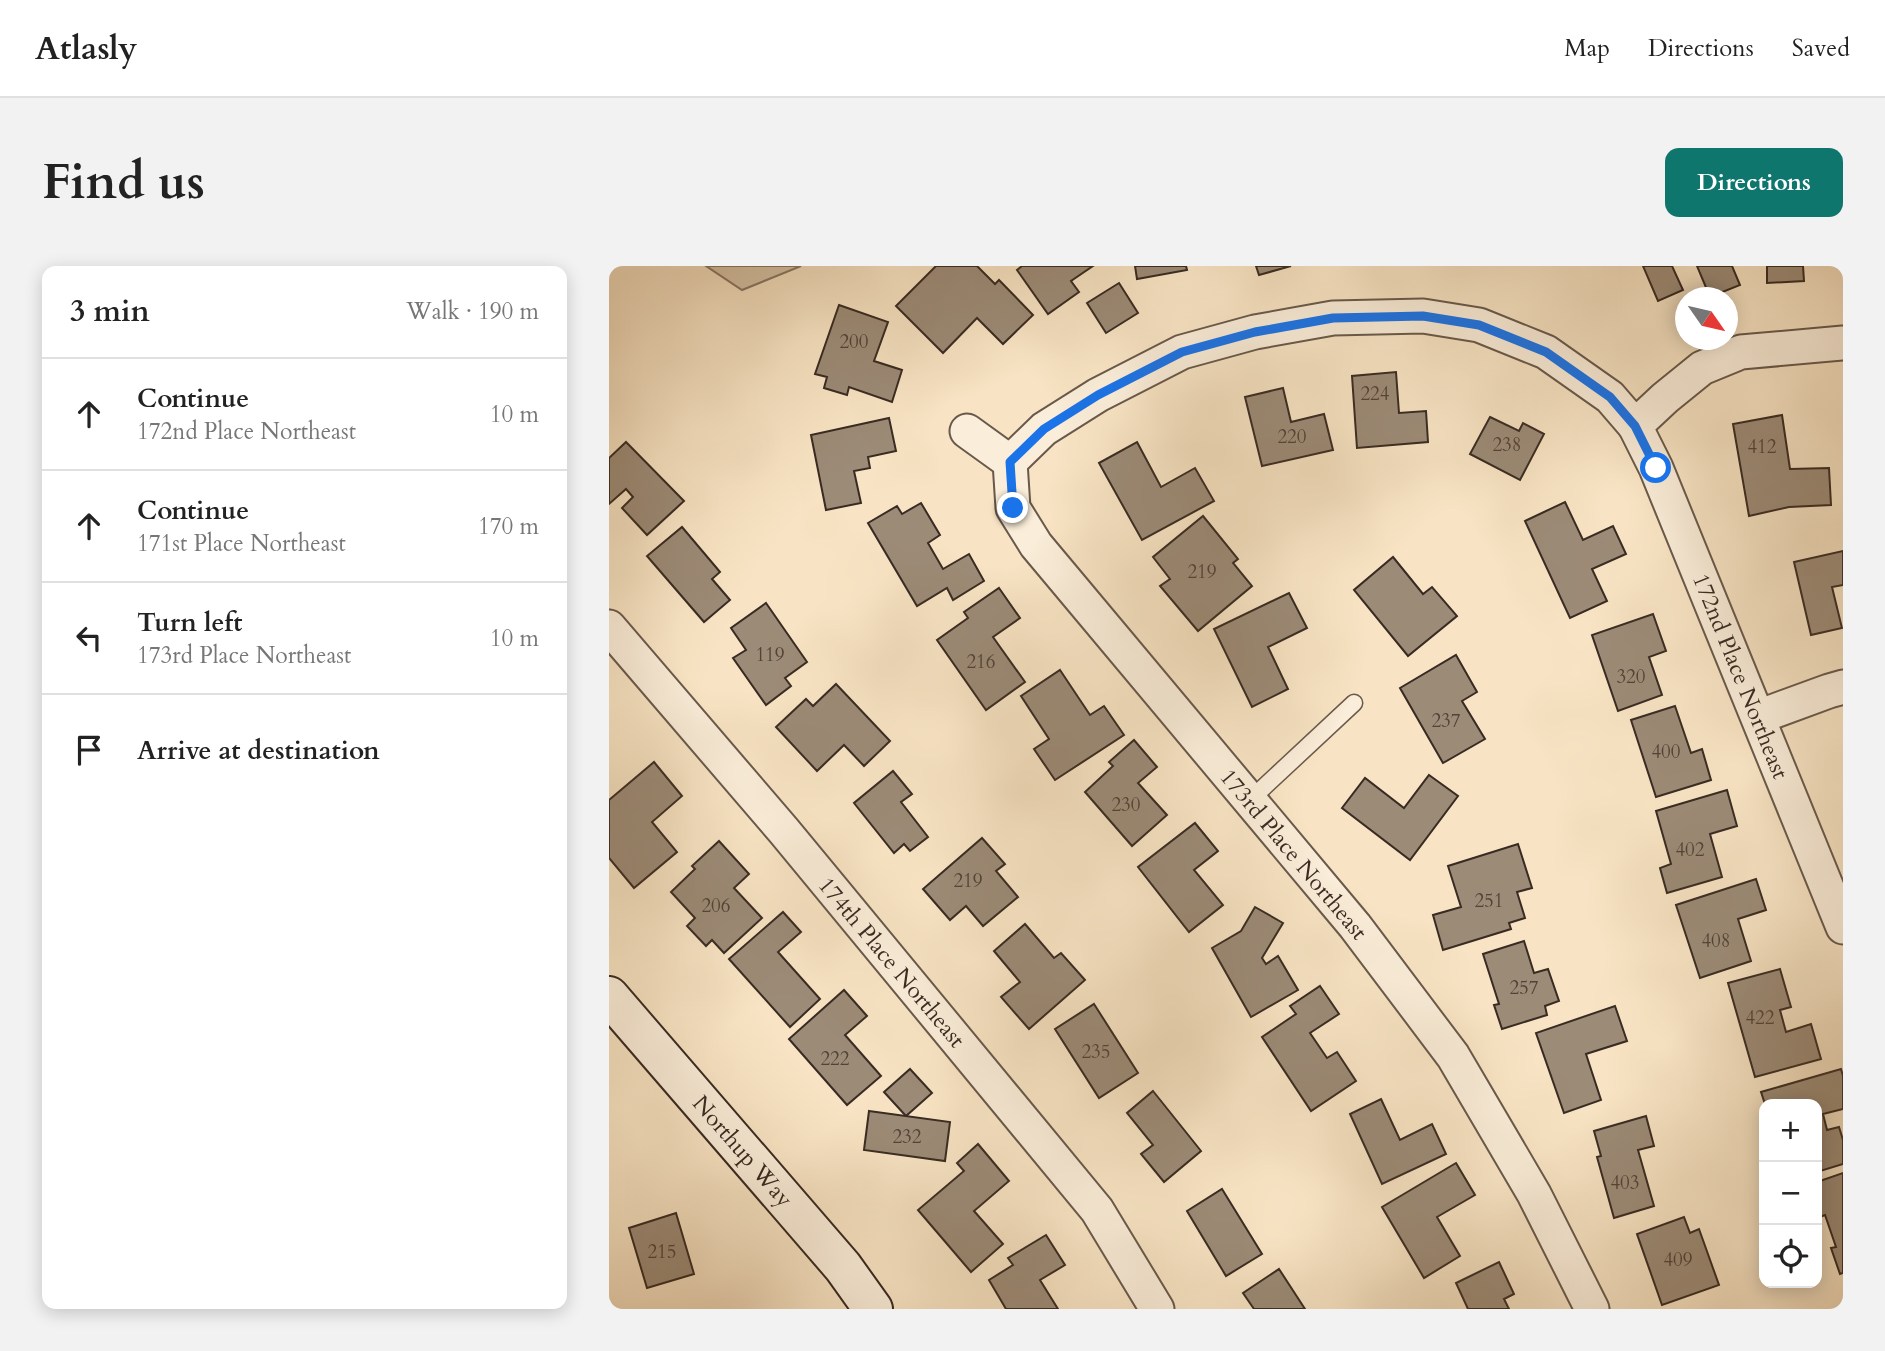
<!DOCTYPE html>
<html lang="en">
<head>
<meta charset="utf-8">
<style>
  :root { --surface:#fff; --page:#f2f2f2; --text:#222; --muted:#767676; --line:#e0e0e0; --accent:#0f766e }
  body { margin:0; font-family:Cardo,serif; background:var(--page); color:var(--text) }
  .controls { position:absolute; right:21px; bottom:21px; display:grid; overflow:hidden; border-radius:14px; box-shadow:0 4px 18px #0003 }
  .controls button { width:63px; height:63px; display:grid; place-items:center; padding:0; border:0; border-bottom:2px solid var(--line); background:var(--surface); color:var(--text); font:35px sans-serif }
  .compass { position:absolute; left:1066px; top:21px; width:63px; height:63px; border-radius:50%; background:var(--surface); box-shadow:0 4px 18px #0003; rotate:124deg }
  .stop { position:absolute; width:21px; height:21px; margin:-16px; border:5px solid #1a73e8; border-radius:50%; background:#fff }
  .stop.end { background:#1a73e8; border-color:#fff; box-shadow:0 2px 7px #0008 }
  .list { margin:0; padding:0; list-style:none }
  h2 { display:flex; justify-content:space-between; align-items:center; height:91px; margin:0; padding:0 28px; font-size:30px }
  h2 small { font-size:23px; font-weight:400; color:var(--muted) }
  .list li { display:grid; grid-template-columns:46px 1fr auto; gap:21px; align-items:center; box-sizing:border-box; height:112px; padding:0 28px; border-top:2px solid var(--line) }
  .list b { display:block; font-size:26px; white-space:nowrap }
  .list p { margin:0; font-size:23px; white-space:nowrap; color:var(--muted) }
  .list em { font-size:23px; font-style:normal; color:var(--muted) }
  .icon { flex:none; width:38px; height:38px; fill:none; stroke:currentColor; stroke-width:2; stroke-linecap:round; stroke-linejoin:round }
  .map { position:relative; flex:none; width:1234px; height:1043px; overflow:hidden; border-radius:14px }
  header { display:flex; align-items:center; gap:42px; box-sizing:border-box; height:98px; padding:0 35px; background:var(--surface); border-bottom:2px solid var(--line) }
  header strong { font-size:33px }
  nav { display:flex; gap:38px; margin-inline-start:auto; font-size:24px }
  .intro { display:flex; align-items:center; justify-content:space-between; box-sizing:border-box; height:168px; padding:0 42px }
  h1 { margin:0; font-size:49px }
  .button { padding:18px 32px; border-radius:14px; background:var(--accent); color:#fff; font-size:24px; font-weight:700 }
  main { display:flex; gap:42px; padding:0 42px }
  aside { flex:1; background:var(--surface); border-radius:14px; box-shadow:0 4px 18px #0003 }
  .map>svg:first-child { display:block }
</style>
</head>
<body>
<header>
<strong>Atlasly</strong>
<nav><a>Map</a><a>Directions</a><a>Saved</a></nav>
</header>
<div class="intro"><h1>Find us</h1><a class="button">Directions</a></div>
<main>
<aside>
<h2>3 min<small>Walk · 190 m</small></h2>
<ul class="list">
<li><svg class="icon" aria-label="ahead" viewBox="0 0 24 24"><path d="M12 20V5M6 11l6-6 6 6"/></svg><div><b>Continue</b><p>172nd Place Northeast</p></div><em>10 m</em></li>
<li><svg class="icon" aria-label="ahead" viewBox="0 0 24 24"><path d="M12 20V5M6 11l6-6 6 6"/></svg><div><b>Continue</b><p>171st Place Northeast</p></div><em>170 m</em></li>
<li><svg class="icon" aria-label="left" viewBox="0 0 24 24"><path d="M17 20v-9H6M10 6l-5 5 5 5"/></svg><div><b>Turn left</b><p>173rd Place Northeast</p></div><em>10 m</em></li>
<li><svg class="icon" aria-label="arrive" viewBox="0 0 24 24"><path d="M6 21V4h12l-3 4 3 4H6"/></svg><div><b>Arrive at destination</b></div></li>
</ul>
</aside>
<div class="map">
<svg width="1234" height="1043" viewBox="0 0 1234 1043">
  <rect width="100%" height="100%" fill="#f8e4c4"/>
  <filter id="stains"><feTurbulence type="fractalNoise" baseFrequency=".00286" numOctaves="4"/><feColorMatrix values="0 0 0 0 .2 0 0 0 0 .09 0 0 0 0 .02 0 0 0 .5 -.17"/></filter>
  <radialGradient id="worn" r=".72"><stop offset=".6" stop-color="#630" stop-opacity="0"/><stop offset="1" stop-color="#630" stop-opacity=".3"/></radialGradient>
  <path fill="#d8c5a9" stroke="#887866" stroke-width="2" d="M97,0H192L133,24Z"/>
  <g fill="#9c8b77" stroke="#392b23" stroke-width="2">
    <path d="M327,0H368L386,18L390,14L424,49L394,78L368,52L334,87L287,40Z"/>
    <path d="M413,0H484L462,15L470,26L439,48L408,4Z"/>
    <path d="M526,0H577L578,4L528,13Z"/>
    <path d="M647,0H682L650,9Z"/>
    <path d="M1034,0H1063L1074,24L1049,35Z"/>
    <path d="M1088,0H1123L1131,19L1101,31Z"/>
    <path d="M1158,0H1194L1195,15L1158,17Z"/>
    <path d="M510,17L529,47L497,67L478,37Z"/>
    <path d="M230,39L279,56L265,95L293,104L283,136L240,121L238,129L215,122L218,111L206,108Z"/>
    <path d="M787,106L790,147L817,145L819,176L748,182L743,110Z"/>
    <path d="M674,122L682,156L715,148L724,184L653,200L636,131Z"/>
    <path d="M1173,149L1181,203L1220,202L1222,239L1180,241L1140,250L1124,158Z"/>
    <path d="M881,151L910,165L914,157L935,168L911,214L861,188Z"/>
    <path d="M280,152L287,185L259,191L261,202L245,205L252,237L217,244L202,169Z"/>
    <path d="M17,176L75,235L38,269L13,242L24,231L17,223L0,238V192Z"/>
    <path d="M528,176L552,221L586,202L605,235L533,274L490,197Z"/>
    <path d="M956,236L974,274L1004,260L1017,288L983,303L998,335L961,352L916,255Z"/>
    <path d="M312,237L331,269L319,277L334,303L360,288L375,315L344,334L338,322L308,340L259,257L288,240L293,248Z"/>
    <path d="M594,250L629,293L624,297L643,320L589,365L551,320L561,313L544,291Z"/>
    <path d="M73,261L111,306L103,313L121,334L95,356L38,290Z"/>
    <path d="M1234,285V319L1223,321L1233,362L1202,369L1185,296Z"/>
    <path d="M784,291L814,328L823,321L848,350L799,390L745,324Z"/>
    <path d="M390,322L411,352L384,371L416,416L377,444L328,374L359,352L355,346Z"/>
    <path d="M680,327L698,362L659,381L679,423L643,441L605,363Z"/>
    <path d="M157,337L198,396L176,412L182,420L157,439L124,392L137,384L122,362Z"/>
    <path d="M1044,348L1057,385L1040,391L1053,429L1009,445L983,369Z"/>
    <path d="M847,389L868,426L853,435L876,473L834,497L791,422Z"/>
    <path d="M451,404L481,449L495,440L515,469L446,514L425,483L440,473L412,430Z"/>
    <path d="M227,418L281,475L255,500L235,479L208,505L167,461L197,433L204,440Z"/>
    <path d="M1066,440L1082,487L1093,483L1102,514L1047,531L1022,454Z"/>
    <path d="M525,474L548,501L529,517L558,549L523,580L476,526L504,500L500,496Z"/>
    <path d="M45,496L73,530L43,556L68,586L25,622L0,592V534Z"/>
    <path d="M284,505L303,528L292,536L319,571L301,585L295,578L285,587L245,537Z"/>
    <path d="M820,509L849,530L801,594L733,542L756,512L795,542Z"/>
    <path d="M1118,524L1128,560L1101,568L1113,611L1058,627L1051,602L1062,598L1047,545Z"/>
    <path d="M586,557L609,585L585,604L614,639L580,666L529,601Z"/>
    <path d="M373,572L396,598L387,605L409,631L374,660L357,640L341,654L314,623Z"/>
    <path d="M110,575L140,608L125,622L153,652L115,687L103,674L97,680L78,660L86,652L62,626L86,603L83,600Z"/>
    <path d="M909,578L923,622L908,626L916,652L900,657L902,663L834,684L824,649L852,641L839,600Z"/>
    <path d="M1147,613L1157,644L1129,653L1142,695L1091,712L1067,639Z"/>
    <path d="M646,641L674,657L653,692L657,698L669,690L689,724L642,751L603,682L632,665Z"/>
    <path d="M174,646L192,666L169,686L211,733L181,761L120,693Z"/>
    <path d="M416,658L445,692L452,687L476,714L420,763L392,731L411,716L385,685Z"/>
    <path d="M915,675L925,707L939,703L950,735L936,740L938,749L893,763L885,739L890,738L874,688Z"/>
    <path d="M1171,703L1182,741L1171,744L1177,766L1202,758L1212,793L1146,811L1119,717Z"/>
    <path d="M711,720L730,748L701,767L718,792L728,786L747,815L702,845L653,771L687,748L681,740Z"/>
    <path d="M235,724L258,750L236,769L272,810L238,839L180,773Z"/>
    <path d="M485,738L529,807L490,832L446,763Z"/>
    <path d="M1006,740L1018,775L977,788L992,834L955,847L927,767Z"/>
    <path d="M301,803L323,827L297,850L275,826Z"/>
    <path d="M1232,803L1234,810V843L1214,848L1218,864L1230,861L1234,874V898L1208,906V838H1156L1152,826Z"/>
    <path d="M544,825L592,885L555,916L532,888L544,879L518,847Z"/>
    <path d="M772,833L791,874L823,858L837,888L773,918L741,848Z"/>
    <path d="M260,845L341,856L336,895L255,884Z"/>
    <path d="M1037,850L1045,880L1029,884L1045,940L1005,952L988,891L992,890L985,865Z"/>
    <path d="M369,878L400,915L365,945L394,978L362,1006L309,944L355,905L348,897Z"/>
    <path d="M847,897L866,929L828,951L851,990L815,1012L773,941Z"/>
    <path d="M1234,907V1007L1231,1008L1222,982L1227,981L1216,949L1208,952V916Z"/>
    <path d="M613,923L653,988L617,1010L578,945Z"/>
    <path d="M67,947L85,1008L38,1022L20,962Z"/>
    <path d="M1075,951L1081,967L1090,963L1110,1019L1053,1039L1028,968Z"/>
    <path d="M437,969L456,999L431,1014L449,1043H397L380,1014L404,999L399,992Z"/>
    <path d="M890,996L905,1028L895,1033L900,1043H859L847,1017Z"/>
    <path d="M670,1003L696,1043H645L634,1027Z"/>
  </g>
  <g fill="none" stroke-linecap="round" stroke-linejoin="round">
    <g stroke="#69594b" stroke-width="19">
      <path id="lane" d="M641,534L745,437"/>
    </g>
    <g stroke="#69594b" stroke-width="37">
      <g id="street">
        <path d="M1026,160L1047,202L1234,661"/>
        <path d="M358,165L401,196L404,242L427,279L746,660L844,790L925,928L983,1043"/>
        <path d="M401,196L435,163L489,129L573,86L646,66L724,52L814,50L870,59L937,86L1001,131L1026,160L1056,132L1093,102L1132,86L1234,77"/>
        <path d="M0,361L175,565L488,944L548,1043"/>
        <path d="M1149,451L1220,425L1234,421"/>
      </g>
    </g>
    <g stroke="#392b23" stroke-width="42">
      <path id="secondary" d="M0,730L234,1001L264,1043"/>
    </g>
    <use href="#lane" stroke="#faedd9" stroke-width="16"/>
    <use href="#street" stroke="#faedd9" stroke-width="33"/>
    <use href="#secondary" stroke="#faedd9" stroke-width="38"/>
  </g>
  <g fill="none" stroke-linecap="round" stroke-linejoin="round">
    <path stroke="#1a73e8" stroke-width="9" d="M404,242L401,196L435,163L489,129L573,86L646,66L724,52L814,50L870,59L937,86L1001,131L1026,160L1047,202"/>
  </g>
  <g text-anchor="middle" stroke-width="7" stroke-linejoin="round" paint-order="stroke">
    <g font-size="19" fill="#524338">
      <text x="245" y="82">200</text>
      <text x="766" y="134">224</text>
      <text x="683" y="177">220</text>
      <text x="898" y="185">238</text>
      <text x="1153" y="187">412</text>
      <text x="593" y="312">219</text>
      <text x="161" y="395">119</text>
      <text x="372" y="402">216</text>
      <text x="1022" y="417">320</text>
      <text x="837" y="461">237</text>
      <text x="1057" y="492">400</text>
      <text x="517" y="545">230</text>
      <text x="1081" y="590">402</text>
      <text x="359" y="621">219</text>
      <text x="880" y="641">251</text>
      <text x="107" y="646">206</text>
      <text x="1107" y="681">408</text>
      <text x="915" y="728">257</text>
      <text x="1151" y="758">422</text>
      <text x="487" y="792">235</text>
      <text x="226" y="799">222</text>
      <text x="298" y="877">232</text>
      <text x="1016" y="923">403</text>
      <text x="53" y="992">215</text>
      <text x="1069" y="1000">409</text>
    </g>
    <g font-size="23" fill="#392b23" stroke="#faedd9">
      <text transform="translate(1132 410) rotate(68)" y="8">172nd Place Northeast</text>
      <text transform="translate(685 588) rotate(50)" y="8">173rd Place Northeast</text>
      <text transform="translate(283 696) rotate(50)" y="8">174th Place Northeast</text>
      <text transform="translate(134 885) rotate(49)" y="8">Northup Way</text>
    </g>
  </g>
  <rect width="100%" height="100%" filter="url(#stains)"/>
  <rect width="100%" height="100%" fill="url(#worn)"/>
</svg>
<div class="controls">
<button>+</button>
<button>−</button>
<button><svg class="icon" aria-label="locate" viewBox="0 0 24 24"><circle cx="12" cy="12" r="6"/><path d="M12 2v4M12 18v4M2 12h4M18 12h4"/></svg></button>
</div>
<svg class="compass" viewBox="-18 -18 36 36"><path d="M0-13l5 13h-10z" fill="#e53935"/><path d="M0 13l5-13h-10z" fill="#767676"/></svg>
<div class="stop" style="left:1047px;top:202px"></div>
<div class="stop end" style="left:404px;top:242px"></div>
</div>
</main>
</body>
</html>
